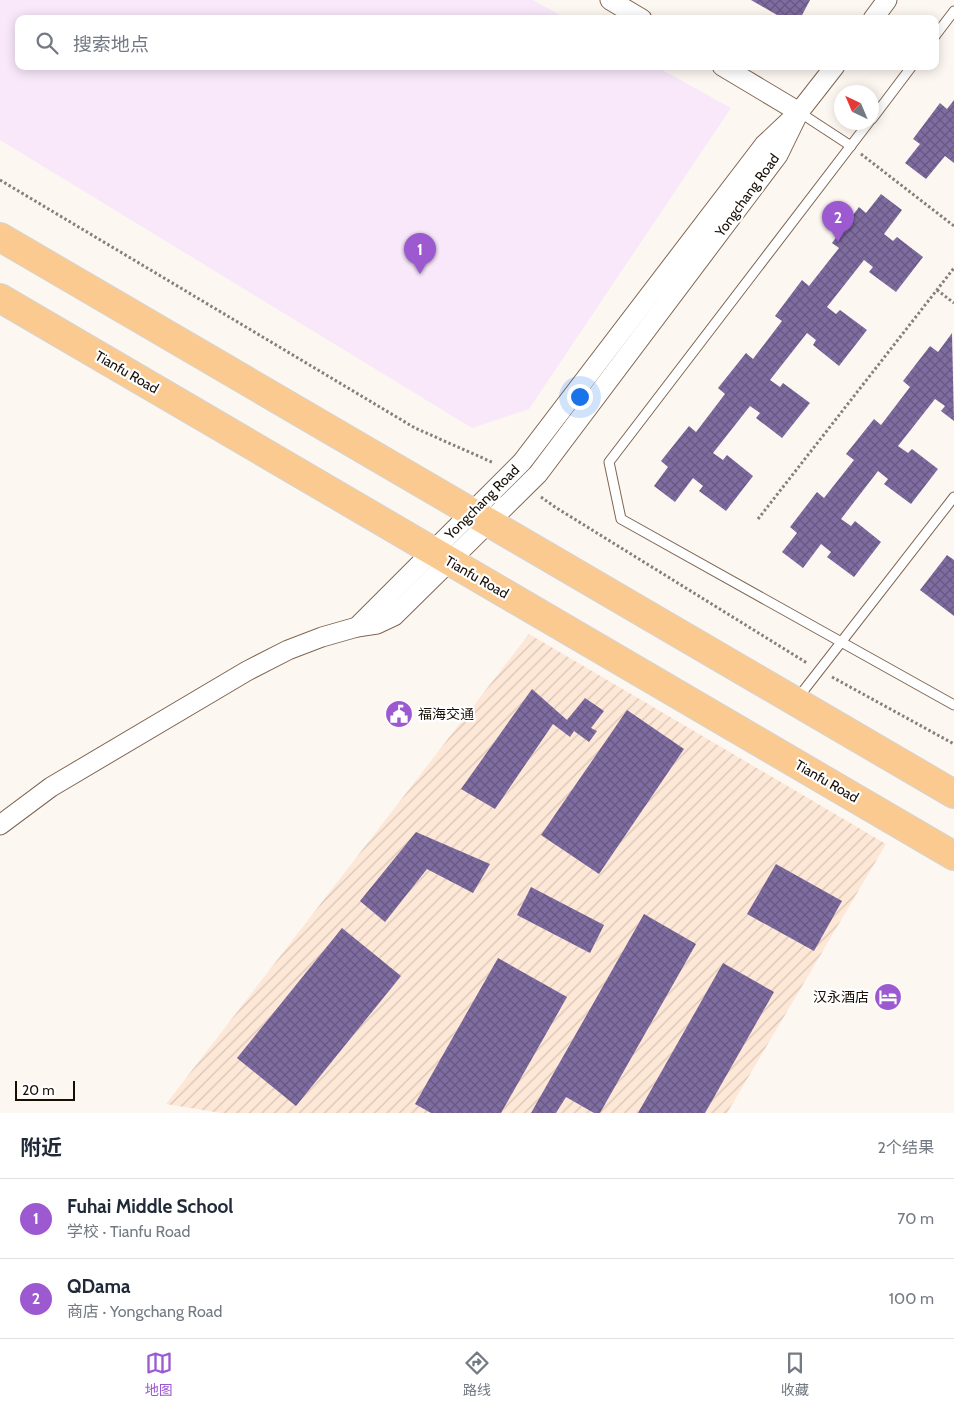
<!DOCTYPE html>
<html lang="zh">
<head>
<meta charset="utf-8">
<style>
  :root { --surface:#fff; --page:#f6f6f7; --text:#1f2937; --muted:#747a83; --line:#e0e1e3; --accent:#9d5ad0 }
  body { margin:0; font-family:Cabin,"Noto Sans SC",sans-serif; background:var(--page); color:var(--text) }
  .compass { position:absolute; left:834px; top:85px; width:45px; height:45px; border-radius:50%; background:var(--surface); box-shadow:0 2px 12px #0003; rotate:316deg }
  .scale { position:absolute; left:15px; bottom:12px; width:60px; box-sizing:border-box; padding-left:5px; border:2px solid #170e06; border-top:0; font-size:14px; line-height:18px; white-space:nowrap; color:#170e06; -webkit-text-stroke:4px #fff; paint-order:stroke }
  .you { position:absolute; left:579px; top:396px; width:18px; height:18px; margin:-12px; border:4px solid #fff; border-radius:50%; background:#1a73e8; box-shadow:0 0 0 8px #1a73e833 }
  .badge { display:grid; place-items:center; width:32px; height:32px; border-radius:50%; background:var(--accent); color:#fff; font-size:16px; font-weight:700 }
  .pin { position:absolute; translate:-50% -41px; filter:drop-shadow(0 1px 2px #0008) }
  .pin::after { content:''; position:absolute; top:26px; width:18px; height:15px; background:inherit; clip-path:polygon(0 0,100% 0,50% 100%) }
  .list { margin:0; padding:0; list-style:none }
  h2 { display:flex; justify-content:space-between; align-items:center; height:65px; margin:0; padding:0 20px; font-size:21px }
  h2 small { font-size:16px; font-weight:400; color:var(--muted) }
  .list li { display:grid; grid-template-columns:32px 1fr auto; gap:15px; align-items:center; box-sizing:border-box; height:80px; padding:0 20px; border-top:1px solid var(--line) }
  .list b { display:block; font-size:19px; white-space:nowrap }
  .list p { margin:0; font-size:16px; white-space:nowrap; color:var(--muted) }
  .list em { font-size:16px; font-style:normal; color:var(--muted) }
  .icon { flex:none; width:28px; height:28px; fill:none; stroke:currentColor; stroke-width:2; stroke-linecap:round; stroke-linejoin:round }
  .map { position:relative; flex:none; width:954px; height:1113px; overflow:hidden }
  .search { position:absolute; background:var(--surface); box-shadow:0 2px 12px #0003; left:15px; right:15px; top:15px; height:55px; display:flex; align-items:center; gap:12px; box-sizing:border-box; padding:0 18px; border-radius:10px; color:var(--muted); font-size:19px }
  .sheet { height:225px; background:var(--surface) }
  nav { display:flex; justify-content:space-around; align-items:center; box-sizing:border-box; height:70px; border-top:1px solid var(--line); background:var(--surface); font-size:14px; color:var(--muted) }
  nav a { display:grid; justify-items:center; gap:2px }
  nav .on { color:var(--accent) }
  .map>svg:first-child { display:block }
</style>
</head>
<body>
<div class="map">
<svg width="954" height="1113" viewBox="0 0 954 1113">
  <defs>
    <pattern id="industrial-furrows" width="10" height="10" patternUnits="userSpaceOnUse" patternTransform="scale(1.25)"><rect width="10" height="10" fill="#fde7d6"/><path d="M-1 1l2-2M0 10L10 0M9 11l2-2" fill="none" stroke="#d8c5b6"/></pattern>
    <pattern id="building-cross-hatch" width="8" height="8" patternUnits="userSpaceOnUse" patternTransform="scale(1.25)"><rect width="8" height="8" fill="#7f6da1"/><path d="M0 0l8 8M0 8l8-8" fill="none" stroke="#675881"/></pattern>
  </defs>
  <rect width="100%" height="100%" fill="#fdf7f2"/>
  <path fill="url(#industrial-furrows)" d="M529,634L886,844L727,1113H221L166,1104Z"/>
  <path fill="#f8e8fa" d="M0,0H533L567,19H19V66H655L731,108L529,409L472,428L0,140Z"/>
  <g fill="url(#building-cross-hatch)">
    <path d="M751,0H810L800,19H784Z"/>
    <path d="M954,100V163L945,156L926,179L905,163L920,144L913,139L940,103L947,109Z"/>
    <path d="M881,194L902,210L884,234L893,241L897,237L923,257L896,292L869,272L873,267L864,260L827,307L836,314L840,310L867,330L839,366L813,345L816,340L807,333L770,380L780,387L783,383L810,403L782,438L756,418L760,413L750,406L713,453L723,460L727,455L753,476L726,511L699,491L703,486L693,478L675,502L654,486L668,467L661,461L689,426L696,432L725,394L718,388L746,353L753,359L782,321L775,316L802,280L809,286L839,248L832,243L859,207L866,213Z"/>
    <path d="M952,333L954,421L941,411L945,406L935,399L898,446L908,453L912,449L938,469L911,504L884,484L888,479L878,471L841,519L851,526L855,521L881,542L854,577L827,557L831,552L821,544L803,568L782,552L797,533L790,527L817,492L824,498L854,460L846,454L874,419L881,425L910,387L903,381L930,346L938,352Z"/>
    <path d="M947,555L954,560V616L920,590Z"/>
    <path d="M532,689L567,720L585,698L604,711L591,728L597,731L589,742L574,731L570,737L553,724L495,809L461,789Z"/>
    <path d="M627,710L684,749L599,874L541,835Z"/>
    <path d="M416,832L490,864L473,893L427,869L385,922L360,901Z"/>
    <path d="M776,864L842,901L814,951L747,914Z"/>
    <path d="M531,887L604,925L590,953L517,915Z"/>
    <path d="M644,914L696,944L600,1113H594L566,1097L556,1113H531Z"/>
    <path d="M342,928L401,976L296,1106L237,1058Z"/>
    <path d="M498,958L567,997L501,1113H431L415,1104Z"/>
    <path d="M723,963L774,992L705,1113H638Z"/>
  </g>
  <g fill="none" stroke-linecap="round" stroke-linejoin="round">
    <g stroke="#806652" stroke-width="11">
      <g id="service">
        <path d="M935,36L954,11"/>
        <path d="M799,112L851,146"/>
        <path d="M872,119L912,66"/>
        <path d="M869,122L609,462L621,519L954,705"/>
        <path d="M797,699L954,497"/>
      </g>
    </g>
    <g stroke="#806652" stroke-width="21">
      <g id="minor">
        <path d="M610,0L642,19"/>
        <path d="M873,19L887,0"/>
        <path d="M722,66L799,112"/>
        <path d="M357,627L522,462L764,145L799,112L835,66"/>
        <path d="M0,825L51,787L247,671L288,650L322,637L357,627L377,624L394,616L538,474L778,155L799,112"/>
      </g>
    </g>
    <g stroke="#d5d4d2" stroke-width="30">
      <g id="primary">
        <path d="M0,237L954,794"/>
        <path d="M0,298L954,856"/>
      </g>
    </g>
    <g stroke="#877f78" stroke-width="3" stroke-dasharray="2.5 2.5" stroke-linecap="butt">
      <path d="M861,154L954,226"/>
      <path d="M0,180L415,428L494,463"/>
      <path d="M937,290L954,303"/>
      <path d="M541,497L555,507L807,663"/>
      <path d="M758,519L954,268"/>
      <path d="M832,677L954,744"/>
    </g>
    <use href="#service" stroke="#fff" stroke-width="9"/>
    <use href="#minor" stroke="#fff" stroke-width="19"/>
    <use href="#primary" stroke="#faca90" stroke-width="28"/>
  </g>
  <defs>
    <g id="civic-disc" transform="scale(1.4375)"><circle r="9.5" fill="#9d5ad0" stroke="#fff"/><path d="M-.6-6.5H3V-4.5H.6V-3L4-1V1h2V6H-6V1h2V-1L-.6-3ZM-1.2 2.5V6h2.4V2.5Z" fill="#fff"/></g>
    <g id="hotel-disc" transform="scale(1.4375)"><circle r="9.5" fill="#9d5ad0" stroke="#fff"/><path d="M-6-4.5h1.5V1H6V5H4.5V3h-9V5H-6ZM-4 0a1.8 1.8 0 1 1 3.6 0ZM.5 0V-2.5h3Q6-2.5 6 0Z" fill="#fff"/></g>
  </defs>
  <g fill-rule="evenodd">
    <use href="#civic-disc" x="399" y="714"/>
    <use href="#hotel-disc" x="888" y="997"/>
  </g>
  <g text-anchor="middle" stroke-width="4.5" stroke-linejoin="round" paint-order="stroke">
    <g font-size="14" fill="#170e06" stroke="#fff">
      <text transform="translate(747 195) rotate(-54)" y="5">Yongchang Road</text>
      <text transform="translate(127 372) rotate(30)" y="5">Tianfu Road</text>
      <text transform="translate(482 502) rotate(-45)" y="5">Yongchang Road</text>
      <text transform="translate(477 577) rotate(30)" y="5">Tianfu Road</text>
      <text transform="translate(827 781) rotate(30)" y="5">Tianfu Road</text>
    </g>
    <g font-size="14" fill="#170e06" stroke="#fff" text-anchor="start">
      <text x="418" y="719">福海交通</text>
      <text x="869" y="1002" text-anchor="end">汉永酒店</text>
    </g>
  </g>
</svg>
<svg class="compass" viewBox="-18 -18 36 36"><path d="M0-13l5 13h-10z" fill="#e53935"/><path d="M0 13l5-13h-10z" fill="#747a83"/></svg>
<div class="scale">20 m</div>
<div class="you"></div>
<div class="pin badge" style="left:420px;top:274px">1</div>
<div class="pin badge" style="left:838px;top:242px">2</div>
<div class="search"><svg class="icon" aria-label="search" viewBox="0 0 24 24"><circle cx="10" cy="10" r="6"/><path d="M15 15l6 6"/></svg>搜索地点</div>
</div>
<section class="sheet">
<h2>附近<small>2个结果</small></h2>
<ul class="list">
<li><span class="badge">1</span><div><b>Fuhai Middle School</b><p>学校 · Tianfu Road</p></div><em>70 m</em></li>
<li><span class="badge">2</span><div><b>QDama</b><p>商店 · Yongchang Road</p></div><em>100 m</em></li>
</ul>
</section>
<nav>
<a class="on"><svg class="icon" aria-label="map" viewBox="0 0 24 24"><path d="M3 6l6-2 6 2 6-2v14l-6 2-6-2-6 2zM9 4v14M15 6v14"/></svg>地图</a>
<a><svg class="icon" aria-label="directions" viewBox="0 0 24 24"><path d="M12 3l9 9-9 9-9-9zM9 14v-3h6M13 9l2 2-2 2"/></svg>路线</a>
<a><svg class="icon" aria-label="saved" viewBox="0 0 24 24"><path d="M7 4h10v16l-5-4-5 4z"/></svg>收藏</a>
</nav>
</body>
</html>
